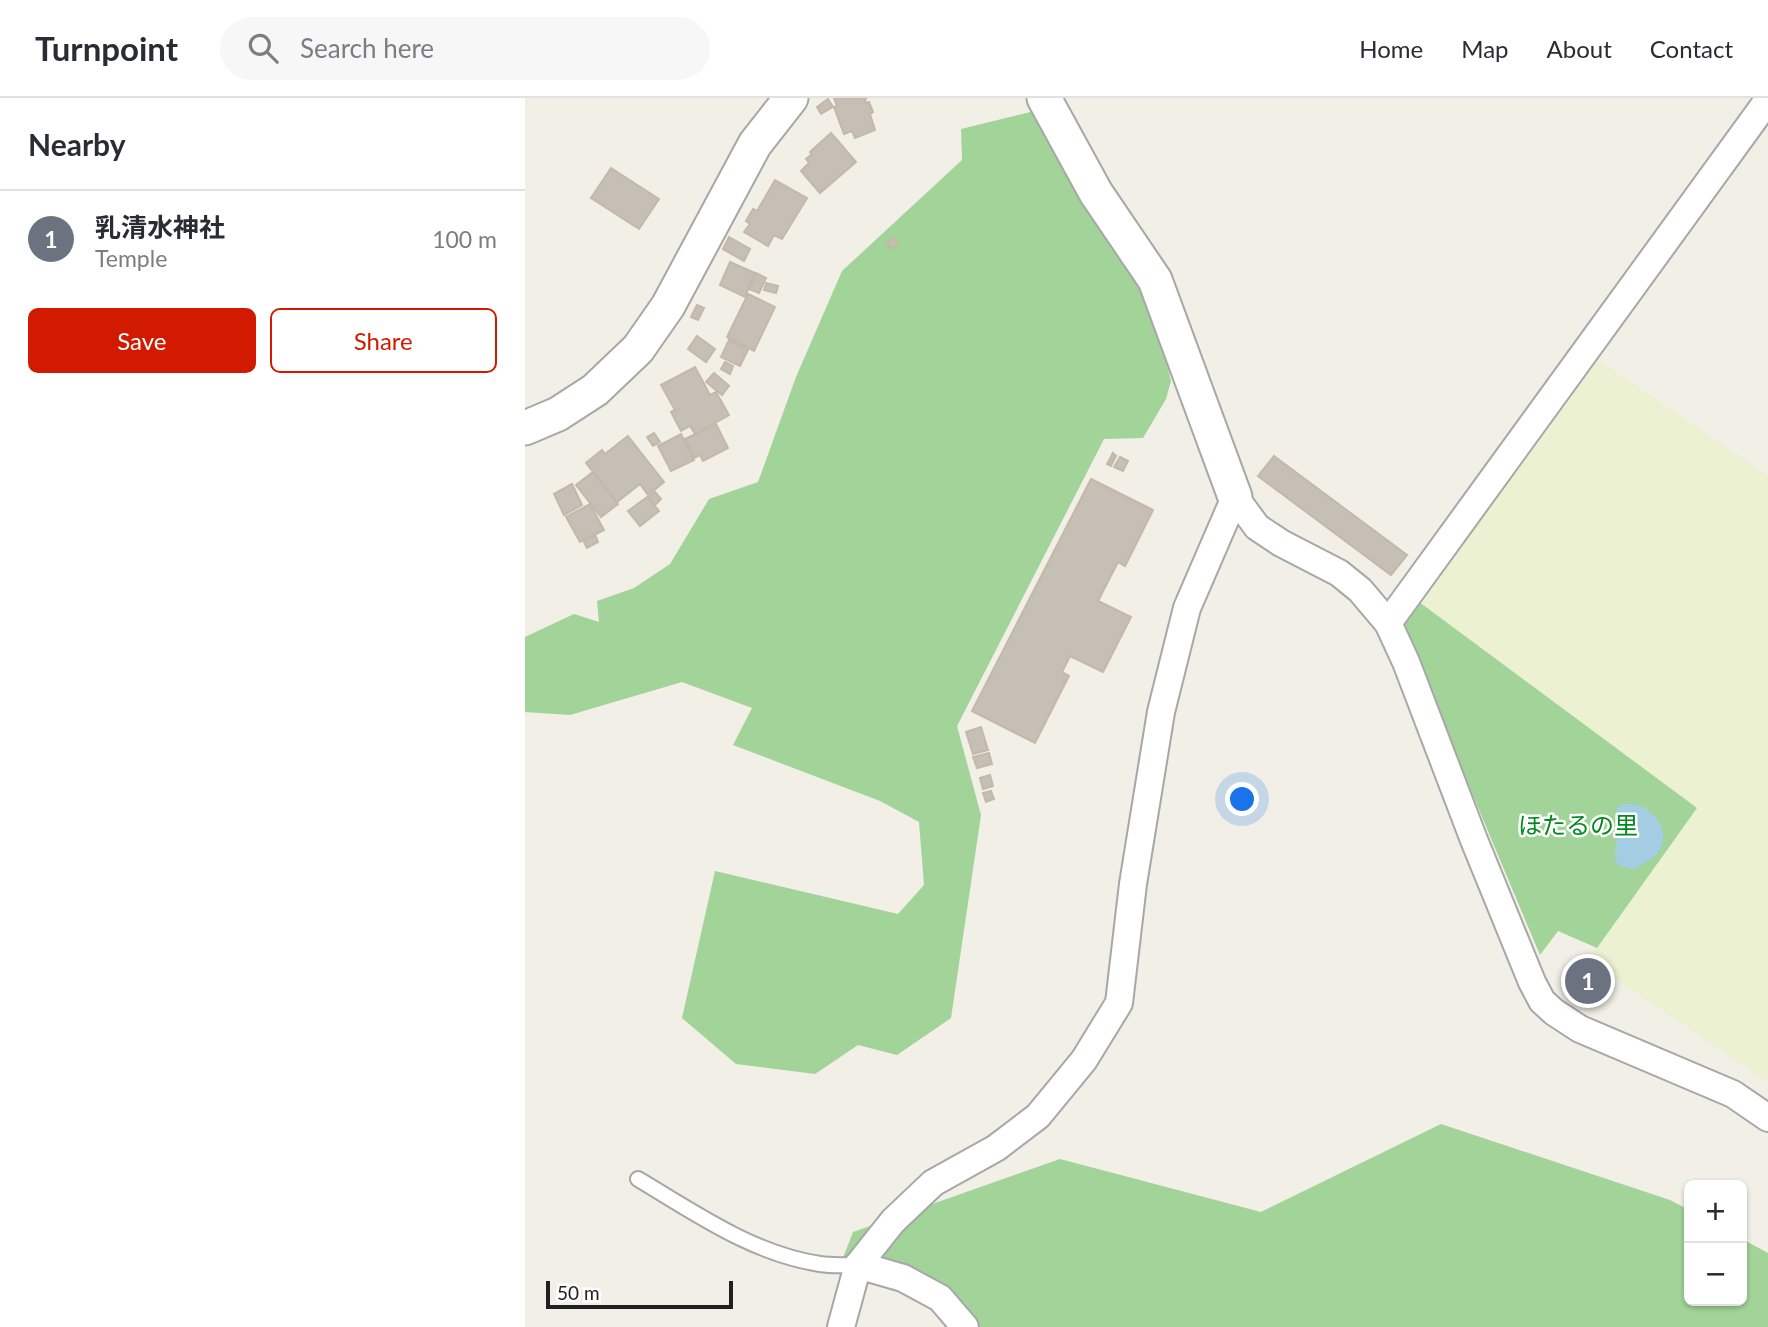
<!DOCTYPE html>
<html lang="en">
<head>
<meta charset="utf-8">
<style>
  :root { --surface:#fff; --page:#f7f7f7; --text:#2b2b33; --muted:#7c7c81; --line:#e1e1e2; --accent:#d11a00 }
  body { margin:0; font-family:Lato,"Noto Sans JP",sans-serif; background:var(--page); color:var(--text) }
  .controls { position:absolute; right:21px; bottom:21px; display:grid; overflow:hidden; border-radius:10px; box-shadow:0 2px 5px #0004 }
  .controls button { width:63px; height:63px; display:grid; place-items:center; padding:0; border:0; border-bottom:2px solid var(--line); background:var(--surface); color:var(--text); font:35px sans-serif }
  .scale { position:absolute; left:21px; bottom:18px; width:187px; box-sizing:border-box; padding-left:7px; border:4px solid #202020; border-top:0; font-size:19px; line-height:24px; white-space:nowrap; color:#202020; -webkit-text-stroke:5px #fff; paint-order:stroke }
  .you { position:absolute; left:718px; top:702px; width:24px; height:24px; margin:-18px; border:5px solid #fff; border-radius:50%; background:#1a73e8; box-shadow:0 0 0 10px #1a73e833 }
  .badge { display:grid; place-items:center; width:46px; height:46px; border-radius:50%; background:var(--accent); color:#fff; font-size:23px; font-weight:700 }
  .pin { position:absolute; translate:-50% -50%; border:4px solid #fff; box-shadow:0 2px 7px #0006 }
  .list { margin:0; padding:0; list-style:none }
  h2 { display:flex; justify-content:space-between; align-items:center; height:91px; margin:0; padding:0 28px; font-size:30px }
  h2 small { font-size:23px; font-weight:400; color:var(--muted) }
  .list li { display:grid; grid-template-columns:46px 1fr auto; gap:21px; align-items:center; box-sizing:border-box; height:98px; padding:0 28px; border-top:2px solid var(--line) }
  .list b { display:block; font-size:26px; white-space:nowrap }
  .list p { margin:0; font-size:23px; white-space:nowrap; color:var(--muted) }
  .list em { font-size:23px; font-style:normal; color:var(--muted) }
  .actions { display:flex; gap:14px; padding:21px 28px }
  .actions a { flex:1; padding:16px 0; border:2px solid var(--accent); border-radius:10px; text-align:center; font-size:24px; color:var(--accent) }
  .actions .main { background:var(--accent); color:#fff }
  .icon { flex:none; width:38px; height:38px; fill:none; stroke:currentColor; stroke-width:2; stroke-linecap:round; stroke-linejoin:round }
  .map { position:relative; flex:none; width:1243px; height:1229px; overflow:hidden }
  header { display:flex; align-items:center; gap:42px; box-sizing:border-box; height:98px; padding:0 35px; background:var(--surface); border-bottom:2px solid var(--line) }
  header strong { font-size:33px }
  nav { display:flex; gap:38px; margin-inline-start:auto; font-size:24px }
  .search { width:490px; height:63px; background:var(--page); display:flex; align-items:center; gap:18px; box-sizing:border-box; padding:0 24px; border-radius:38px; color:var(--muted); font-size:26px }
  main { display:flex }
  aside { flex:1; background:var(--surface) }
  .map>svg:first-child { display:block }
</style>
</head>
<body>
<header>
<strong>Turnpoint</strong>
<div class="search"><svg class="icon" aria-label="search" viewBox="0 0 24 24"><circle cx="10" cy="10" r="6"/><path d="M15 15l6 6"/></svg>Search here</div>
<nav><a>Home</a><a>Map</a><a>About</a><a>Contact</a></nav>
</header>
<main>
<aside>
<h2>Nearby<small></small></h2>
<ul class="list">
<li><span class="badge" style="background:#6b7280">1</span><div><b>乳清水神社</b><p>Temple</p></div><em>100 m</em></li>
</ul>
<div class="actions"><a class="main">Save</a><a>Share</a></div>
</aside>
<div class="map">
<svg width="1243" height="1229" viewBox="0 0 1243 1229">
  <rect width="100%" height="100%" fill="#f1efe6"/>
  <path fill="#ebf1d1" d="M1063,255L1243,378V984L1062,862L1172,711L890,501Z"/>
  <g fill="#a2d399">
    <path d="M514,12L623,187L646,283L641,301L618,340L579,341L432,628L456,717L426,920L372,957L333,947L290,976L211,966L157,920L190,773L373,816L399,787L394,724L355,703L208,647L227,610L157,584L45,617L0,614V539L49,516L74,524L72,503L109,490L145,466L184,401L233,384L271,279L317,173L437,62L436,31Z"/>
    <path d="M890,501L1172,710L1072,850L1033,833L1015,857L879,533L877,520Z"/>
    <path d="M916,1026L1145,1102L1164,1112V1203H1217V1141L1243,1155V1229H445L439,1222L316,1165L328,1134L535,1061L736,1114Z"/>
  </g>
  <path fill="#a4cce2" d="M1098,706C1104,706 1110,706 1115,708C1133,715 1146,737 1133,754C1127,762 1117,766 1109,771C1081,769 1092,752 1093,733C1094,725 1091,718 1092,710Z"/>
  <g fill="#c6bfb5" stroke="#c4b8a8" stroke-width="2">
    <path d="M309,0H342L340,1L341,5L344,4L348,14L345,16L350,32L330,40L327,33L319,36L309,9L312,8Z"/>
    <path d="M303,1L308,9L296,16L292,9Z"/>
    <path d="M306,35L331,64L295,95L276,73L284,65L281,61L287,56L285,54Z"/>
    <path d="M86,70L134,101L114,131L66,100Z"/>
    <path d="M250,82L282,100L257,141L249,137L243,148L219,134L225,126L221,123L228,111L232,113Z"/>
    <path d="M204,139L225,151L219,163L198,151Z"/>
    <path d="M369,140L373,146L365,150L362,145Z"/>
    <path d="M205,164L230,175L220,199L195,187Z"/>
    <path d="M231,175L241,180L234,195L224,191Z"/>
    <path d="M241,185L253,188L251,195L239,192Z"/>
    <path d="M223,196L250,209L229,253L202,239Z"/>
    <path d="M172,207L179,210L173,222L166,219Z"/>
    <path d="M172,238L190,251L181,264L163,251Z"/>
    <path d="M204,242L223,252L215,268L196,259Z"/>
    <path d="M200,264L208,268L205,276L196,271Z"/>
    <path d="M170,269L185,297L191,294L204,317L170,336L165,328L156,333L146,314L150,312L136,287Z"/>
    <path d="M189,275L204,288L197,297L181,284Z"/>
    <path d="M191,326L203,350L178,363L175,357L169,360L160,341Z"/>
    <path d="M129,335L135,344L128,348L122,339Z"/>
    <path d="M156,336L169,362L146,373L133,348Z"/>
    <path d="M103,338L139,384L123,397L115,386L92,404L61,365L77,352L80,356Z"/>
    <path d="M588,355L591,358L586,368L582,366Z"/>
    <path d="M749,358L882,457L866,477L733,378Z"/>
    <path d="M595,359L603,363L598,373L589,369Z"/>
    <path d="M68,374L93,406L76,419L51,387Z"/>
    <path d="M566,381L628,412L600,468L593,464L573,503L606,519L578,574L545,558L537,574L544,578L510,645L447,613Z"/>
    <path d="M47,386L57,407L39,417L29,396Z"/>
    <path d="M130,394L136,401L130,407L124,399Z"/>
    <path d="M122,399L134,413L115,428L103,413Z"/>
    <path d="M65,406L79,432L55,444L41,419Z"/>
    <path d="M70,437L73,444L62,450L59,444Z"/>
    <path d="M456,629L463,652L448,656L441,634Z"/>
    <path d="M464,655L467,666L452,670L448,659Z"/>
    <path d="M465,677L468,688L458,691L455,680Z"/>
    <path d="M466,693L469,701L461,704L458,695Z"/>
    <path d="M1061,874L1072,882L1065,892L1054,884Z"/>
  </g>
  <g fill="none" stroke-linecap="round" stroke-linejoin="round">
    <g stroke="#a7a7a7" stroke-width="18">
      <path id="service" d="M113,1081C170,1115 228,1156 295,1166C307,1168 320,1167 333,1167"/>
    </g>
    <g stroke="#a7a7a7" stroke-width="30">
      <g id="minor">
        <path d="M863,525L1243,2"/>
        <path d="M333,1167L378,1180L415,1200L440,1229"/>
        <path d="M316,1229L333,1167L368,1123L408,1085L471,1050L513,1018L559,962L594,905L608,786L636,614L662,510L710,399L732,429L756,445L814,475L835,492L863,525L881,564L949,742L1007,884L1017,903L1029,914L1055,931L1208,996L1243,1020"/>
      </g>
    </g>
    <g stroke="#a7a7a7" stroke-width="37">
      <g id="tertiary">
        <path d="M519,0L571,95L630,182L710,399"/>
        <path d="M0,330L33,316L70,292L113,251L143,208L230,46L266,0"/>
      </g>
    </g>
    <use href="#service" stroke="#fff" stroke-width="14"/>
    <use href="#minor" stroke="#fff" stroke-width="26"/>
    <use href="#tertiary" stroke="#fff" stroke-width="33"/>
  </g>
  <g text-anchor="middle" stroke-width="5" stroke-linejoin="round" paint-order="stroke">
    <g font-size="24" fill="#048820" stroke="#fff">
      <text x="1053" y="736">ほたるの里</text>
    </g>
  </g>
</svg>
<div class="controls">
<button>+</button>
<button>−</button>
</div>
<div class="scale">50 m</div>
<div class="you"></div>
<div class="pin badge" style="left:1063px;top:883px;background:#6b7280">1</div>
</div>
</main>
</body>
</html>
